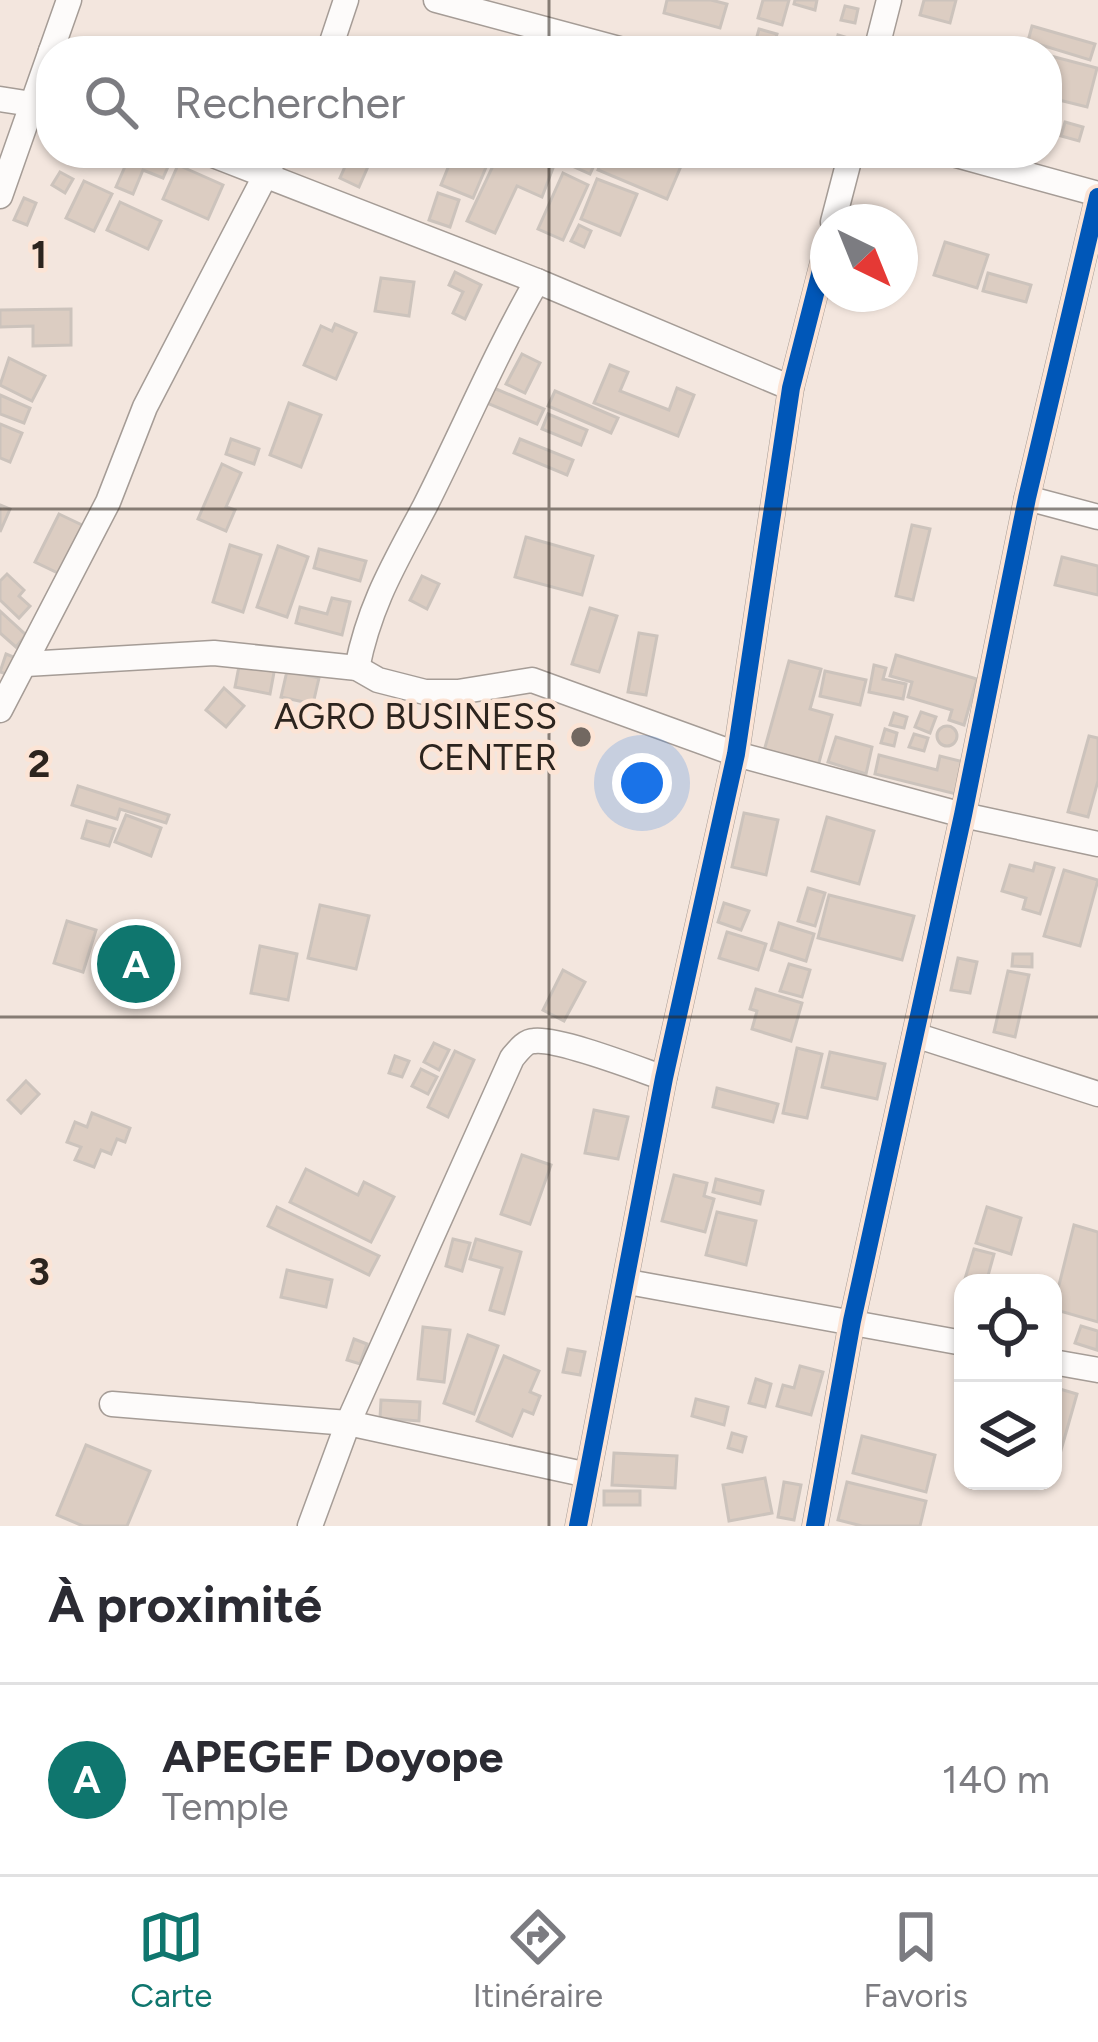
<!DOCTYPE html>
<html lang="fr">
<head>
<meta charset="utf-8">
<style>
  :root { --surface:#fff; --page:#f7f7f7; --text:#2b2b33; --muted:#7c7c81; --line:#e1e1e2; --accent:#0f766e }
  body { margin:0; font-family:Figtree,sans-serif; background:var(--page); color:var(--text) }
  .controls { position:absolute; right:36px; bottom:36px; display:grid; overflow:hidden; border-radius:24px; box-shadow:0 3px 9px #0004 }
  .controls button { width:108px; height:108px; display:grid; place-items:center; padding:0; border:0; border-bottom:3px solid var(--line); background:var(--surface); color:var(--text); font:60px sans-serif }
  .compass { position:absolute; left:810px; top:204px; width:108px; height:108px; border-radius:50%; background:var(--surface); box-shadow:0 3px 9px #0004; rotate:137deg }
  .you { position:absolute; left:642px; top:783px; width:42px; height:42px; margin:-30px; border:9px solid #fff; border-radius:50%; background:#1a73e8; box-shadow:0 0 0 18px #1a73e833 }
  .badge { display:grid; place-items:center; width:78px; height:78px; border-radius:50%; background:var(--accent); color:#fff; font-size:39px; font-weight:700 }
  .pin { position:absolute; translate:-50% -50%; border:6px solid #fff; box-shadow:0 3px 12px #0006 }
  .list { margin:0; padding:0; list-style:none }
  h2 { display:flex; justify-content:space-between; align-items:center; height:156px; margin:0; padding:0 48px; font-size:51px }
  h2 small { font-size:39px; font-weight:400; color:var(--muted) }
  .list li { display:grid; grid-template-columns:78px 1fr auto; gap:36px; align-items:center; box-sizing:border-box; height:192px; padding:0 48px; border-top:3px solid var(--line) }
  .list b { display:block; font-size:45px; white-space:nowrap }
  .list p { margin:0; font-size:39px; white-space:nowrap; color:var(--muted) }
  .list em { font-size:39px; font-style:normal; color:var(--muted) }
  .icon { flex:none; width:66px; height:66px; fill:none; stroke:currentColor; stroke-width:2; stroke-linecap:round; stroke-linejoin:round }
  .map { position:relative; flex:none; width:1098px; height:1526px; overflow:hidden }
  .search { position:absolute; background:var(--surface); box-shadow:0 3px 9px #0004; left:36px; right:36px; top:36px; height:132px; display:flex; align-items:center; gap:30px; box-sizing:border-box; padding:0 42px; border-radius:48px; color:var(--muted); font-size:45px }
  .sheet { height:348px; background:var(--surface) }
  nav { display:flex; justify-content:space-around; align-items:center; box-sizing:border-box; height:168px; border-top:3px solid var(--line); background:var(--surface); font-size:33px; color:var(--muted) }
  nav a { display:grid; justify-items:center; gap:6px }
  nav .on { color:var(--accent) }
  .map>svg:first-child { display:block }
</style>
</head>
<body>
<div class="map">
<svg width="1098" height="1526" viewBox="0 0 1098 1526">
  <rect width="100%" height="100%" fill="#f3e6de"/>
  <g fill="#dccdc2" stroke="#ccc3bc" stroke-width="3">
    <path d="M667,0H711L727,4L720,28L664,13Z"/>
    <path d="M763,0H789L782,25L758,18Z"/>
    <path d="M795,0H817L815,10L794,4Z"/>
    <path d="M924,0H956L950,23L920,15Z"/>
    <path d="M845,6L858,9L855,23L841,20Z"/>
    <path d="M1032,26L1095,44L1090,60L1028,41Z"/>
    <path d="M759,29L777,34L772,51H753Z"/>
    <path d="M838,35L855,40L852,51H834Z"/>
    <path d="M1047,55L1097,68L1087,107L1047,97Z"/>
    <path d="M1065,122L1083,127L1079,141L1061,136Z"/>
    <path d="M131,153H149L170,162L163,178L143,170L133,194L116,187Z"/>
    <path d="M351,153L373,155L359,187L340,178Z"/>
    <path d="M454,153H492L473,198L441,185Z"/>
    <path d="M499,153H519L553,168L542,197L517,186L495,233L467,221Z"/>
    <path d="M576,153L598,157L590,174L570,165Z"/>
    <path d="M605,153H648L681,166L667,199L598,170Z"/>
    <path d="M178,165L223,185L208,219L163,199Z"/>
    <path d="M60,172L73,179L65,193L52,185Z"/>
    <path d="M563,173L588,185L563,240L538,229Z"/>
    <path d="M597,179L637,194L620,235L581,219Z"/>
    <path d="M84,181L112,194L94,231L66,218Z"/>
    <path d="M438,193L459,200L450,227L429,220Z"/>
    <path d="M24,198L36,203L27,225L14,220Z"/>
    <path d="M120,202L161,221L148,249L107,230Z"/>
    <path d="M579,225L591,231L584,247L571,241Z"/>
    <path d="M945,242L988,255L977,288L934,275Z"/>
    <path d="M455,272L481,285L465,319L453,313L463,292L449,285Z"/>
    <path d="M988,273L1031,285L1026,302L983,291Z"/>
    <path d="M381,278L414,282L409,316L375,311Z"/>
    <path d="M71,309V345L33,346V326L0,327V310Z"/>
    <path d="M335,324L356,333L336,379L304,365L321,326L332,331Z"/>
    <path d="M522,354L540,363L525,393L506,384Z"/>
    <path d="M9,358L45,376L32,401L0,385Z"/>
    <path d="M610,365L628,372L620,391L669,410L677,388L694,395L678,436L594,403Z"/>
    <path d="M489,386L544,409L537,424L482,401Z"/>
    <path d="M555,391L618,418L611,433L548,406Z"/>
    <path d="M0,395L30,408L24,423L0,414Z"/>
    <path d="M289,403L321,415L301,467L270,455Z"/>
    <path d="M548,414L587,430L581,445L542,429Z"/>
    <path d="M0,424L22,433L10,462L0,458Z"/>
    <path d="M231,439L259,449L254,464L226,454Z"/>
    <path d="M520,439L573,460L567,475L514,453Z"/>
    <path d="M222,464L241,473L226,507L235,510L226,531L198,519Z"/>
    <path d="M0,505L10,509L0,532Z"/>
    <path d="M59,514L84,526L60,574L35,562Z"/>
    <path d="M912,525L930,529L913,600L896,596Z"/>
    <path d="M526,537L593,556L582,595L515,577Z"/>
    <path d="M230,545L261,555L243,612L213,602Z"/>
    <path d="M278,546L308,557L287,617L257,607Z"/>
    <path d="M319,549L366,561L360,581L314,568Z"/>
    <path d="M1062,557L1098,566V595L1055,585Z"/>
    <path d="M7,574L24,590L19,596L30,606L19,618L0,600V581Z"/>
    <path d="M422,576L439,584L427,609L410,600Z"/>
    <path d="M332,598L350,602L342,635L296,623L300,607L327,614Z"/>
    <path d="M590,608L617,616L599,672L572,664Z"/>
    <path d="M0,611L26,635L16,647L0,633Z"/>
    <path d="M639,633L657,636L646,695L628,692Z"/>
    <path d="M6,654L16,658L10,675L0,672Z"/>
    <path d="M896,655L977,679L964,725L949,720L952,710L908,697L912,682L890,676Z"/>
    <path d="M240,661L275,667L270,694L235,687Z"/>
    <path d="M789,661L821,669L810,709L832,715L818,766L764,751Z"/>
    <path d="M874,665L886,668L883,679L906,684L903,699L869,692Z"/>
    <path d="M287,671L319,678L313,704L281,697Z"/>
    <path d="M825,671L866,680L860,705L820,696Z"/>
    <path d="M224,688L244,706L226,727L206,710Z"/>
    <path d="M921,712L936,717L930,733L915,727Z"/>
    <path d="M894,713L907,717L904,728L890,725Z"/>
    <circle cx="947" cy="736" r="10"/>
    <path d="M885,729L897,733L894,746L881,743Z"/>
    <path d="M914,734L928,738L924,751L909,747Z"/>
    <path d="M1089,736L1098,738V781L1088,817L1068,812Z"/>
    <path d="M836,737L872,747L866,774L828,762Z"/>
    <path d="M879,755L937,770L940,756L964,762L956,794L875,774Z"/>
    <path d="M78,786L169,815L166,823L120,809L117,819L72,805Z"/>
    <path d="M744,813L778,820L766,875L732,867Z"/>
    <path d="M126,815L161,828L151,856L115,842Z"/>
    <path d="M827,817L874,831L859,884L812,871Z"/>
    <path d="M87,821L115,829L109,846L82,838Z"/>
    <path d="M1035,863L1054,868L1040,914L1023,909L1026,898L1002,891L1010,865L1033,871Z"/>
    <path d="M1064,870L1098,880L1080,946L1044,936Z"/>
    <path d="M808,888L825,893L815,926L798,921Z"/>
    <path d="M829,895L914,916L902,960L818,938Z"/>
    <path d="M724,903L749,911L741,930L718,922Z"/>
    <path d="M320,905L369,916L356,969L308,958Z"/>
    <path d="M67,921L96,930L83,972L54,963Z"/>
    <path d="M779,923L814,934L806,961L771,950Z"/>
    <path d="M727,932L766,944L758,970L719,958Z"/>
    <path d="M260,946L297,954L288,1000L251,993Z"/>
    <path d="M1013,954H1032V967L1012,966Z"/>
    <path d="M958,958L977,962L970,993L951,990Z"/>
    <path d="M789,964L810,970L802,997L780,991Z"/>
    <path d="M563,970L585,982L564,1021L543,1010Z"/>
    <path d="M1008,971L1029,975L1015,1037L994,1032Z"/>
    <path d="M756,989L802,1003L791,1041L752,1029L757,1011L750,1009Z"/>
    <path d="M434,1043L449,1050L439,1070L424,1062Z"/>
    <path d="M797,1048L822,1054L807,1118L783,1113Z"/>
    <path d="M455,1051L474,1060L448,1117L428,1107Z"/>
    <path d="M830,1052L885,1064L877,1099L822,1087Z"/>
    <path d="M395,1056L409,1061L402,1077L389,1073Z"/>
    <path d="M421,1069L437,1077L428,1094L412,1086Z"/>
    <path d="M26,1081L39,1094L21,1113L8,1100Z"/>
    <path d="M717,1088L778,1104L773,1122L713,1107Z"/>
    <path d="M594,1110L628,1117L618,1159L585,1153Z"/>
    <path d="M92,1113L130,1128L125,1142L117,1139L111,1154L101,1150L94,1167L75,1160L81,1147L67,1142L75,1122L87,1127Z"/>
    <path d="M522,1155L551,1165L530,1224L501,1214Z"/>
    <path d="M306,1169L358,1195L364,1182L394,1197L371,1242L290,1202Z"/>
    <path d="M674,1175L707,1183L704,1196L714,1199L705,1232L662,1221Z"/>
    <path d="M716,1179L763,1191L760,1204L713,1192Z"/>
    <path d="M277,1207L379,1256L369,1275L268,1226Z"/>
    <path d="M987,1207L1021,1218L1011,1254L976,1243Z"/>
    <path d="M717,1212L756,1221L746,1265L706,1255Z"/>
    <path d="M1074,1225L1098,1232V1322L1053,1309Z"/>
    <path d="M453,1239L470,1243L462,1271L446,1266Z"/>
    <path d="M476,1239L521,1252L504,1314L490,1310L502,1268L470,1259Z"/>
    <path d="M974,1249L994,1254L986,1283L964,1282Z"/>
    <path d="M287,1270L332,1280L326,1307L281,1297Z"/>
    <path d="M1081,1326L1098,1331L1097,1350L1075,1343Z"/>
    <path d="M423,1327L450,1330L444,1382L418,1379Z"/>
    <path d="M468,1335L498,1346L474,1414L444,1403Z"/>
    <path d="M354,1339L367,1344L360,1364L347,1360Z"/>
    <path d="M568,1349L585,1352L580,1375L563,1372Z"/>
    <path d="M504,1356L539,1371L530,1392L540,1396L533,1414L523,1410L512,1436L477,1421Z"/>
    <path d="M800,1366L823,1372L811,1415L777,1406L783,1385L794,1388Z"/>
    <path d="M756,1379L771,1384L765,1407L749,1403Z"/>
    <path d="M1053,1387L1077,1394L1054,1475H1053Z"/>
    <path d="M696,1399L728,1407L724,1425L692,1416Z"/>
    <path d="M381,1400L420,1402L419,1421L380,1418Z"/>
    <path d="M732,1433L746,1437L742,1452L728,1448Z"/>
    <path d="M862,1436L935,1455L926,1492L853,1473Z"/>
    <path d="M86,1445L150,1471L127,1526H83L57,1515Z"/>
    <path d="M614,1453L677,1456L675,1488L612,1485Z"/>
    <path d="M765,1478L772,1513L729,1521L723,1485Z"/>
    <path d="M784,1482L801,1485L794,1520L778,1517Z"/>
    <path d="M847,1482L926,1501L920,1526H862L838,1520Z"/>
    <rect x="604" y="1491" width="36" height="14"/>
  </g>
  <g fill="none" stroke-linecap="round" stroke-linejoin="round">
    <g stroke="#a59c96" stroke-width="27">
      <g id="minor">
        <path d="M436,0L627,51"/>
        <path d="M51,51L69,0"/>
        <path d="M329,51L346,0"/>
        <path d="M876,51L889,0"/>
        <path d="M0,99L51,107"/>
        <path d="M208,153L537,281L791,388"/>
        <path d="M949,153L1098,194"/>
        <path d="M0,196L51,51"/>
        <path d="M833,222L851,153"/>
        <path d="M1027,498L1098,517"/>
        <path d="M26,664L214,653L357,668L378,680L425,692H458L532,680L736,754L963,815L1098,844"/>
        <path d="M357,668C370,603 395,563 425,506C463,431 495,354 537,281"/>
        <path d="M0,710L108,502L145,407L277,153"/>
        <path d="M915,1035L1098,1094"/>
        <path d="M628,1282L963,1343"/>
        <path d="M1053,1362L1098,1370"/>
        <path d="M112,1404L348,1423L588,1475"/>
        <path d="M310,1526L348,1423L512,1058C518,1051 525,1041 534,1041C559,1038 638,1069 664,1078"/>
        <path d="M578,1526L664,1078L736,754L791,388L828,243"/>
        <path d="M815,1526L852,1321L963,815L1027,498L1098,197"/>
      </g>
    </g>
    <use href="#minor" stroke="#fdfbfa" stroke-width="24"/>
    <g stroke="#fce4d5" stroke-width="26">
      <g id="cycleway">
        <path d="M578,1526L664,1078L736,754L791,388L828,243"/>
        <path d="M815,1526L852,1321L963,815L1027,498L1098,197"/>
      </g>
    </g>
    <use href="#cycleway" stroke="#0057b8" stroke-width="18"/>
  </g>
  <path fill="none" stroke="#2c241e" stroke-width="3" stroke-opacity="0.55" d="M549,0V51M549,153V1526M0,509H1098M0,1017H1098"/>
  <circle fill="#726861" stroke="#fce4d5" stroke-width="4.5" cx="581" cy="737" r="12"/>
  <g text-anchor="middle" stroke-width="9" stroke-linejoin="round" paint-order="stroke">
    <g font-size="36" fill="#2c241e" stroke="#fce4d5" text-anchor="end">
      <text x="557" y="729">AGRO BUSINESS<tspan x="557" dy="41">CENTER</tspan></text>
    </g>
  </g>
  <g font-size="39" text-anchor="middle" font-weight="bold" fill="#2c241e" stroke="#fce4d5" stroke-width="9" stroke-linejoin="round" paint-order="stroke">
    <text x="39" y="268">1</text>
    <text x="39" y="777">2</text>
    <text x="39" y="1285">3</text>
  </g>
</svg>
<div class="controls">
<button><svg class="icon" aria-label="locate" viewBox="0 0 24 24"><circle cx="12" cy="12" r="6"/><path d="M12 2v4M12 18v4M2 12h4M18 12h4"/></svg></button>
<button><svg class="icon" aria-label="layers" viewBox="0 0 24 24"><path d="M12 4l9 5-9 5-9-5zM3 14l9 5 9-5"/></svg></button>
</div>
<svg class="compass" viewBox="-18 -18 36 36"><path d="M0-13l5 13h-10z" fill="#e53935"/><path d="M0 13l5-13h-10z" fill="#7c7c81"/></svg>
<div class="you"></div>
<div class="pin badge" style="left:136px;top:964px">A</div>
<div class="search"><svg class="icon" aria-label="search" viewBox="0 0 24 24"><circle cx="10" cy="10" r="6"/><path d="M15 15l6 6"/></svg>Rechercher</div>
</div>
<section class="sheet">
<h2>À proximité<small></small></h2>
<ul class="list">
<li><span class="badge">A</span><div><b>APEGEF Doyope</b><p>Temple</p></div><em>140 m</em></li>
</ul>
</section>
<nav>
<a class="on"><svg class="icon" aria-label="map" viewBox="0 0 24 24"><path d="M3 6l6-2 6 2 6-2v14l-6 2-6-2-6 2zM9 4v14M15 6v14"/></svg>Carte</a>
<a><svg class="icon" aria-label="directions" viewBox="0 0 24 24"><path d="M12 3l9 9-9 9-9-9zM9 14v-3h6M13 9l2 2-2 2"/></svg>Itinéraire</a>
<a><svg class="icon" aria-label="saved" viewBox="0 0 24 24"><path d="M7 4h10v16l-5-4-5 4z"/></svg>Favoris</a>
</nav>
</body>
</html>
